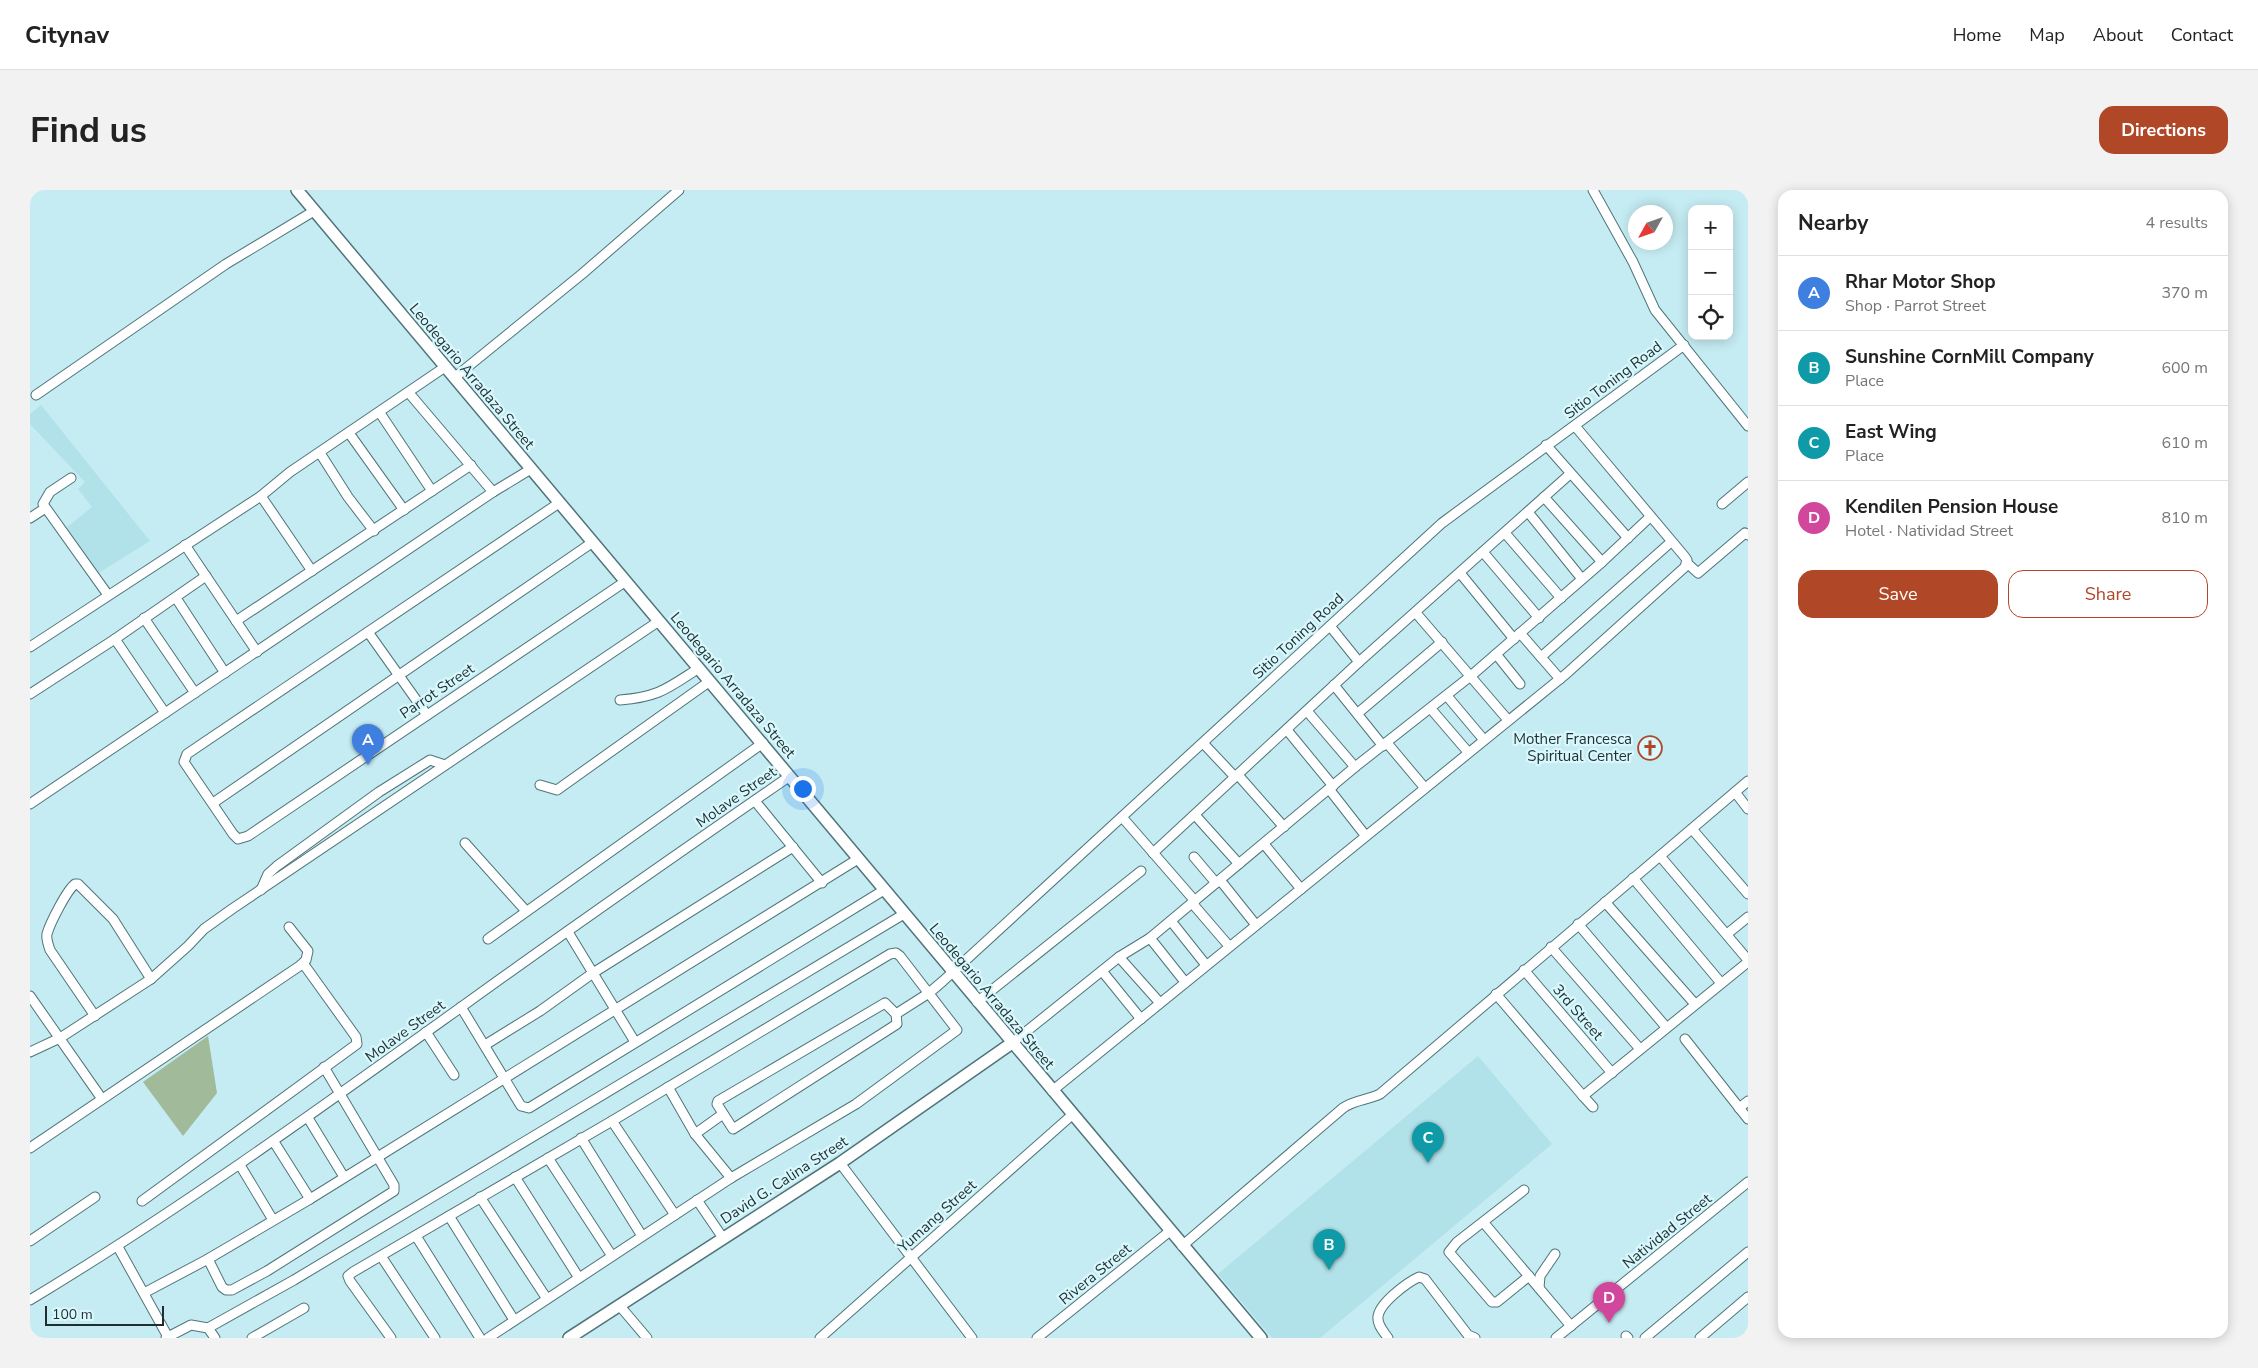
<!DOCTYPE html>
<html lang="en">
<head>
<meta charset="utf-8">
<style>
  :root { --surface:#fff; --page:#f2f2f2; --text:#222; --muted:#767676; --line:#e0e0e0; --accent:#b04828 }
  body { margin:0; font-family:"Nunito Sans",sans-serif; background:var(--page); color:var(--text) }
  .controls { position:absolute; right:15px; top:15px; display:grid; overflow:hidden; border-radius:10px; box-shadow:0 2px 12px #0003 }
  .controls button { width:45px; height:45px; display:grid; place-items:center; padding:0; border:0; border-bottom:1px solid var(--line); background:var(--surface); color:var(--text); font:25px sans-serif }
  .compass { position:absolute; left:1598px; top:15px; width:45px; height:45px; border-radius:50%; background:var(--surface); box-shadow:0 2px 12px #0003; rotate:230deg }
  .scale { position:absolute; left:15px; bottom:12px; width:119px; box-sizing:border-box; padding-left:5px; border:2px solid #1f2f31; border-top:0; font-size:14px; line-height:18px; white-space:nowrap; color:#1f2f31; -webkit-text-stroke:4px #d9f8fd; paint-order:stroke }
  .you { position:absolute; left:772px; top:598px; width:18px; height:18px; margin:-12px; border:4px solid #fff; border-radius:50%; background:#1a73e8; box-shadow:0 0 0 8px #1a73e833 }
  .badge { display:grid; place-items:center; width:32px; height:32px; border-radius:50%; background:var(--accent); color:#fff; font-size:16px; font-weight:700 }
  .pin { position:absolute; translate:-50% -41px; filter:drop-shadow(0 1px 2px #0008) }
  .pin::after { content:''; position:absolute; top:26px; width:18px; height:15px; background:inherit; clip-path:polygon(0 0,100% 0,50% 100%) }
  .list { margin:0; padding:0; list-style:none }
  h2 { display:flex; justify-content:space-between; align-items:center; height:65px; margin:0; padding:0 20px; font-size:21px }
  h2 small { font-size:16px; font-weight:400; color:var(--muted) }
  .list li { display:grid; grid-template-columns:32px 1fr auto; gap:15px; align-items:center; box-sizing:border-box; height:75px; padding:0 20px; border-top:1px solid var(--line) }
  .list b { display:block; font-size:19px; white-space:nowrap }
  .list p { margin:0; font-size:16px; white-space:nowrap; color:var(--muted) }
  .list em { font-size:16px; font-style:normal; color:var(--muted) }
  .actions { display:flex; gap:10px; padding:15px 20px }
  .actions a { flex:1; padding:11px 0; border:1px solid var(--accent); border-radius:15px; text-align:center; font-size:18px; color:var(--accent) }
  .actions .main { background:var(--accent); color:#fff }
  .icon { flex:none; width:28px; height:28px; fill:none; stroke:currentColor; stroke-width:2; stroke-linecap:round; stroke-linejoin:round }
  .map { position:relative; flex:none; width:1718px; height:1148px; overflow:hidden; border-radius:15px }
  header { display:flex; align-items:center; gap:30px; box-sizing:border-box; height:70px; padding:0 25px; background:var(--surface); border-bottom:1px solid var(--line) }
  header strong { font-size:24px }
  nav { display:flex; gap:28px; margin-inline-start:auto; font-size:18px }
  .intro { display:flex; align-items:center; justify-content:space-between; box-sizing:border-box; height:120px; padding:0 30px }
  h1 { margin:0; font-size:35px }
  .button { padding:12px 22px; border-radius:15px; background:var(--accent); color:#fff; font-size:18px; font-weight:700 }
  main { display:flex; gap:30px; padding:0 30px }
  aside { flex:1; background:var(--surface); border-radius:15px; box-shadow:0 2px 12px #0003 }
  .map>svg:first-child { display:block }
</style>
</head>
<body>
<header>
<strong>Citynav</strong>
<nav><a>Home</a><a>Map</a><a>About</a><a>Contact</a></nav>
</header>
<div class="intro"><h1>Find us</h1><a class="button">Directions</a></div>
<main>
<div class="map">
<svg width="1718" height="1148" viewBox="0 0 1718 1148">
  <rect width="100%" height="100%" fill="#c5ecf3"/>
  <g fill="#b1e1e9">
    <path d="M11,215L120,351L67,384L35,339L62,317L48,299L55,292L0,234V224Z"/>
    <path d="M1448,866L1522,954L1290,1148H1242L1188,1084Z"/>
  </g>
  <path fill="#a0ba9a" d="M178,846L187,903L153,946L113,892Z"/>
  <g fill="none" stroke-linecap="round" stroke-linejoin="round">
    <g stroke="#507479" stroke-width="11">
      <g id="minor">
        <path d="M1563,0L1603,72L1625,120L1718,236"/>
        <path d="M424,188L552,84L649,0"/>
        <path d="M379,203L463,302"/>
        <path d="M6,205L196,74L284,21"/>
        <path d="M350,223L402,301"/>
        <path d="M319,243L374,320"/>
        <path d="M1516,255L1598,348"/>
        <path d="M290,263L318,307L344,341"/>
        <path d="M41,288L20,302L13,314L78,405"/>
        <path d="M231,306L282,381"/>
        <path d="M1514,307L1572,372"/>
        <path d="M529,313L157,564L154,572L203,644L208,649L218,646L596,391"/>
        <path d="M1692,314L1718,292"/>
        <path d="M1498,322L1552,389"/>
        <path d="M0,328L14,319"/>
        <path d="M1475,343L1531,408"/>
        <path d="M155,355L227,462"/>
        <path d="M1453,362L1509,428"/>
        <path d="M1657,373L1668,383L1715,343L1718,345"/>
        <path d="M1430,383L1484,449"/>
        <path d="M146,408L195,483"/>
        <path d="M1386,423L1478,530"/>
        <path d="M114,428L165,503"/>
        <path d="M206,431L441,275"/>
        <path d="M1300,436L1329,472"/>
        <path d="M338,442L397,525"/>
        <path d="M1490,443L1530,489"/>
        <path d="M85,449L135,523"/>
        <path d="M0,457L231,306L260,282L415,177"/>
        <path d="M1466,464L1490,494"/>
        <path d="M1511,467L1641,352"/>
        <path d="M1304,495L1353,556"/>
        <path d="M0,504L85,449L176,386"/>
        <path d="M1417,506L1454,550"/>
        <path d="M590,510C629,507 638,498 669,478"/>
        <path d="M1401,519L1438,562"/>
        <path d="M1277,521L1325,577"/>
        <path d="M1328,523L1412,452"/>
        <path d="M1257,540L1303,596"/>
        <path d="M1173,553L1205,587"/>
        <path d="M1357,553L1394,597"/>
        <path d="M1208,585L1254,637"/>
        <path d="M510,595L527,600L680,491"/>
        <path d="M1299,599L1335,645"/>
        <path d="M1705,602L1718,619"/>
        <path d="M725,611L792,693"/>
        <path d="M183,613L563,352"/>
        <path d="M0,614L463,302L501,279"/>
        <path d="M1165,625L1209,674"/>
        <path d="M1092,627L1165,711"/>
        <path d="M1662,639L1718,704"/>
        <path d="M435,653L496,721"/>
        <path d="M1234,654L1271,699"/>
        <path d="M1123,663L1329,472L1540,284"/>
        <path d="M1630,666L1718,770"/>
        <path d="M1164,667L1186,693"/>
        <path d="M1603,688L1691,793"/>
        <path d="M1190,690L1226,735"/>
        <path d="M231,700L238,684L247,676L349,602L400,570L415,575"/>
        <path d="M1575,712L1665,814"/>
        <path d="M1162,713L1199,756"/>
        <path d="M1141,731L1176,775"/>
        <path d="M1548,734L1636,837"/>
        <path d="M259,737L278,761L276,770L271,775"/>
        <path d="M538,742L605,852"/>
        <path d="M1697,744L1718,727"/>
        <path d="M1120,748L1155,792"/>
        <path d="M458,749L733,553"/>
        <path d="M1521,757L1610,859"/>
        <path d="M1089,767L1130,813"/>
        <path d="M1494,780L1582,883"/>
        <path d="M1072,781L1111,829"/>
        <path d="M1466,804L1553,906L1718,772"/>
        <path d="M0,806L72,909"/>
        <path d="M947,812L1111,681"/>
        <path d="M855,813L866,824L867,834L703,939L687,914L688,911Z"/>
        <path d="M431,817L491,916L499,918L854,700"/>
        <path d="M866,824L899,803L913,791L1412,333L1654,155"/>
        <path d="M65,826L20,760C18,754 16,749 17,744C20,733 37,700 45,694H48L83,729L121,789"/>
        <path d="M396,842L424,885"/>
        <path d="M1655,849L1718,929"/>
        <path d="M982,853L1089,767L1120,748L1325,577L1442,485L1572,372L1620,327"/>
        <path d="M455,855L510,821L563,783L763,657"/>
        <path d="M0,862L30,848L121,789L158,756L174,739L202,719L629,431"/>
        <path d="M638,897L665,944L701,988"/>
        <path d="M1022,901L1536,484L1655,377L1657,370L1655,367L1545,236"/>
        <path d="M1553,906L1563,917"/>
        <path d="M1709,918L1718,911"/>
        <path d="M278,928L314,987"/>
        <path d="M582,931L645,1025"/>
        <path d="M665,944L693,924"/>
        <path d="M551,948L612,1046"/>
        <path d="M244,952L280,1009"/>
        <path d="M0,958L271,775L275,776L326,847L327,854L112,1011"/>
        <path d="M518,968L582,1066"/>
        <path d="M810,973L942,1148"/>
        <path d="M210,975L243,1030"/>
        <path d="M485,987L549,1088"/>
        <path d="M1494,1000L1427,1052L1419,1062L1462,1112H1467L1499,1086"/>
        <path d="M450,1007L517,1109"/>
        <path d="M667,1010L693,1048"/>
        <path d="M419,1026L484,1130"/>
        <path d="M1454,1033L1541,1136"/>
        <path d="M386,1046L450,1148"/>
        <path d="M0,1051L65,1007"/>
        <path d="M1152,1056L1313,918C1324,910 1338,910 1350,904L1718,591"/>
        <path d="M88,1057L138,1147"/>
        <path d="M351,1066L405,1148"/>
        <path d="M178,1069L192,1097L196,1100H202L237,1081L364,1001V995L294,877"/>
        <path d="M1509,1098L1510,1086L1525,1064"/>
        <path d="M114,1103L178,1069L280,1009L828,669"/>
        <path d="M0,1110C149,1020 289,919 430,818C539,739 650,662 760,586"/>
        <path d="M589,1115L617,1148"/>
        <path d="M178,1138L185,1148"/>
        <path d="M1596,1146L1598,1148"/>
        <path d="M136,1148L161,1135L178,1138L264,1090L874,724"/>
        <path d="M222,1148L274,1118"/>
        <path d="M361,1148L320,1091L318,1086L323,1082L582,931L860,764L866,763L870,766L927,840L826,914L701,988L458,1148"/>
        <path d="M790,1148L1042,925"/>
        <path d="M1007,1148L1140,1041"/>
        <path d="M1358,1148C1354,1142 1347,1135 1348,1127C1349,1113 1378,1092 1389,1087L1395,1089L1438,1145L1445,1148"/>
        <path d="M1526,1148L1718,992"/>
        <path d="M1615,1148L1718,1062"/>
        <path d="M1670,1148L1718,1107"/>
      </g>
    </g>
    <g stroke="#507479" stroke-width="14">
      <g id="tertiary">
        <path d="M267,0L1231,1148"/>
        <path d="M539,1148L810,973L982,853"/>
      </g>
    </g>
    <use href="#minor" stroke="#fff" stroke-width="9"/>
    <use href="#tertiary" stroke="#fff" stroke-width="11"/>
  </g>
  <defs>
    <g id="church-ring" transform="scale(1.25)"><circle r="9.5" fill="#d9f8fd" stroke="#b04828" stroke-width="1.5"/><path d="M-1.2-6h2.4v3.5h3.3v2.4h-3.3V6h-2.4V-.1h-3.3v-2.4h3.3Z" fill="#b04828"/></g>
  </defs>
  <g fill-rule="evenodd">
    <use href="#church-ring" x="1620" y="558"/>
  </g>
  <g text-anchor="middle" stroke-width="4.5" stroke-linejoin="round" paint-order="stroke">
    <g font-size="15" fill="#1f2f31" stroke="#d9f8fd">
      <text transform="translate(442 186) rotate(50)" y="5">Leodegario Arradaza Street</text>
      <text transform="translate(1583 190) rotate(-37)" y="5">Sitio Toning Road</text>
      <text transform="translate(1268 446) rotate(-43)" y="5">Sitio Toning Road</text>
      <text transform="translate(703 495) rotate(50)" y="5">Leodegario Arradaza Street</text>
      <text transform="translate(407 501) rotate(-34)" y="5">Parrot Street</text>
      <text transform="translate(706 607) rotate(-35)" y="5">Molave Street</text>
      <text transform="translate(962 806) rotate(50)" y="5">Leodegario Arradaza Street</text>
      <text transform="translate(1548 822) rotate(49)" y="5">3rd Street</text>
      <text transform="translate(375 841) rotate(-36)" y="5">Molave Street</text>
      <text transform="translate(754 990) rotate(-33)" y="5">David G. Calina Street</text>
      <text transform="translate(907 1026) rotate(-42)" y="5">Yumang Street</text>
      <text transform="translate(1637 1041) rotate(-39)" y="5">Natividad Street</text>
      <text transform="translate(1065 1084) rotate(-39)" y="5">Rivera Street</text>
    </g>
    <g font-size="15" fill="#1f2f31" stroke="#d9f8fd" text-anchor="end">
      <text x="1602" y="554">Mother Francesca<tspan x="1602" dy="17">Spiritual Center</tspan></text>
    </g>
  </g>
</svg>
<div class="controls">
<button>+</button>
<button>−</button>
<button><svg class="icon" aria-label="locate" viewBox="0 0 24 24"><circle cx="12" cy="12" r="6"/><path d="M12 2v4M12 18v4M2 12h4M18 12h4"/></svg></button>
</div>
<svg class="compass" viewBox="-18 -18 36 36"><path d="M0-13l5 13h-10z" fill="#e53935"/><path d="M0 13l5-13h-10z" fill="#767676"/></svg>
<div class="scale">100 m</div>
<div class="you"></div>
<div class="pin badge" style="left:338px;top:575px;background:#3f7fe0">A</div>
<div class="pin badge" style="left:1299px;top:1080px;background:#0f9aa8">B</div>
<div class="pin badge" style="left:1398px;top:973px;background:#0f9aa8">C</div>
<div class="pin badge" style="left:1579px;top:1133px;background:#d1479c">D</div>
</div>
<aside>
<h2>Nearby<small>4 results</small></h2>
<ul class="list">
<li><span class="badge" style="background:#3f7fe0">A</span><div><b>Rhar Motor Shop</b><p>Shop · Parrot Street</p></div><em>370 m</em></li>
<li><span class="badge" style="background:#0f9aa8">B</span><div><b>Sunshine CornMill Company</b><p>Place</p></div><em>600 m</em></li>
<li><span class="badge" style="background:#0f9aa8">C</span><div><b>East Wing</b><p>Place</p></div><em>610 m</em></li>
<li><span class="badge" style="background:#d1479c">D</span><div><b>Kendilen Pension House</b><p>Hotel · Natividad Street</p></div><em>810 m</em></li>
</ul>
<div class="actions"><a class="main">Save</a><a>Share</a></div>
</aside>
</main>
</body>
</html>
